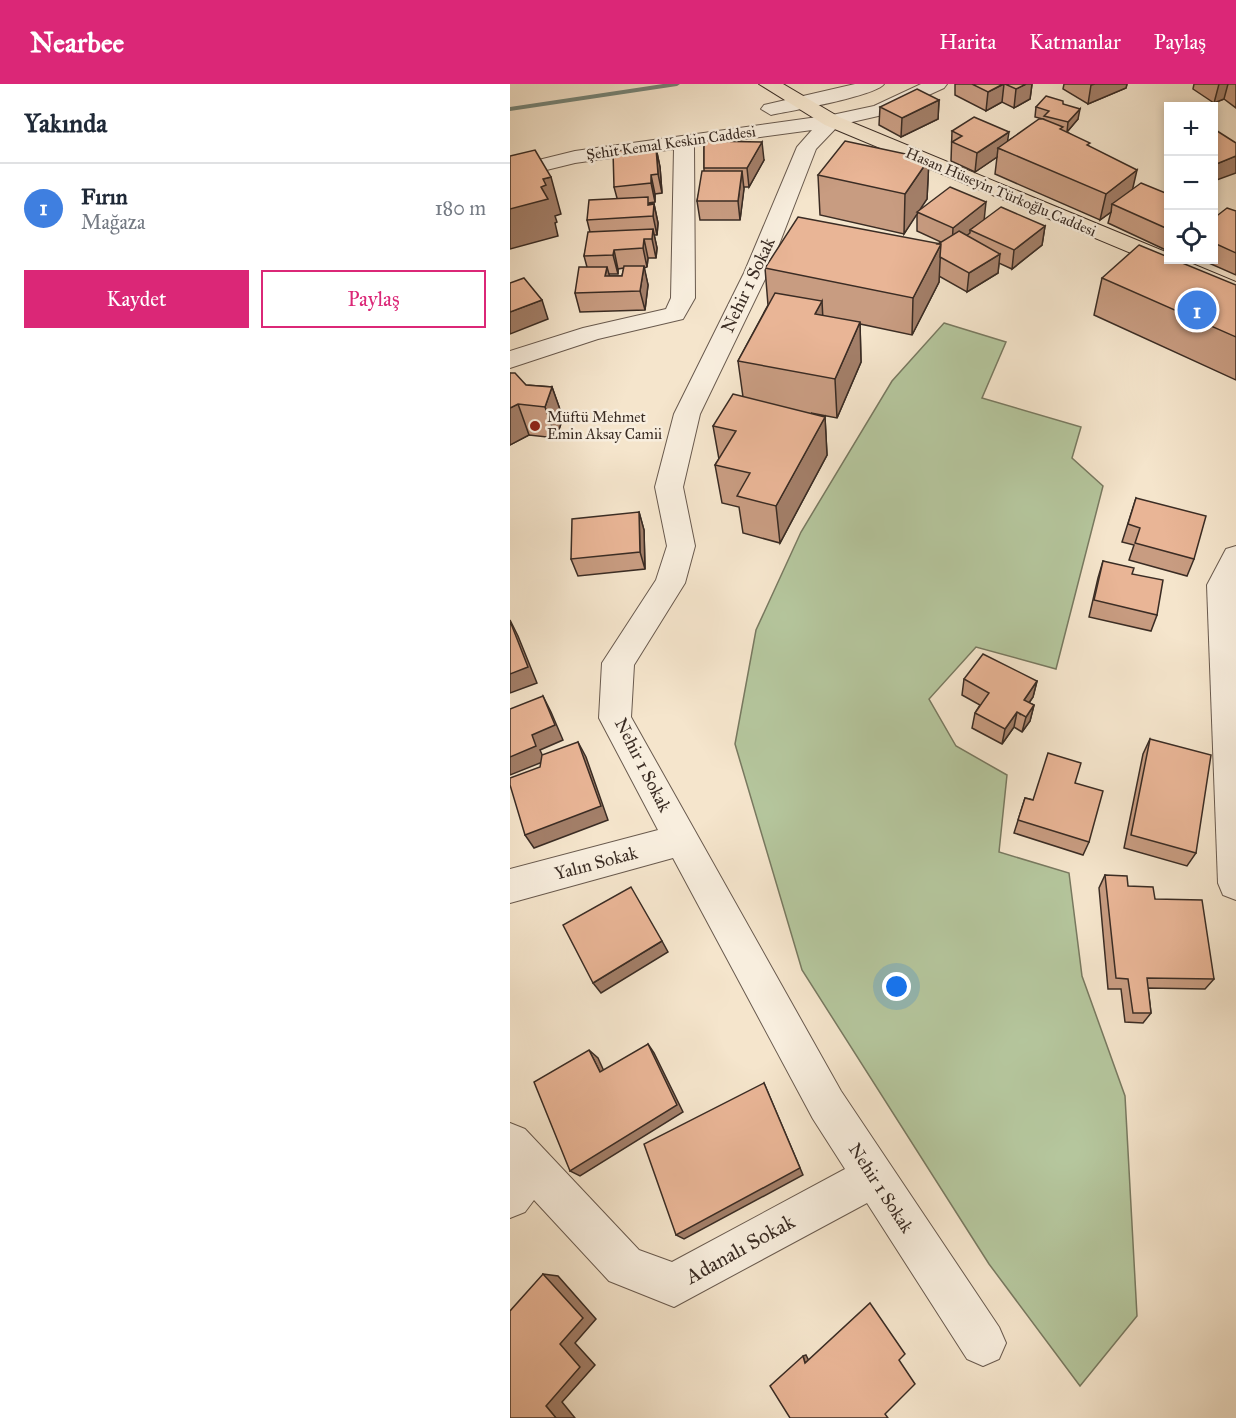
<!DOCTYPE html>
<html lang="tr">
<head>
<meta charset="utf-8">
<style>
  :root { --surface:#fff; --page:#f2f2f3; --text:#1f2937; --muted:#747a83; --line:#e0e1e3; --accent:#db2777 }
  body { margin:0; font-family:"IM FELL Great Primer",serif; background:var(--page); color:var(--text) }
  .controls { position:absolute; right:18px; top:18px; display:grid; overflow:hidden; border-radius:0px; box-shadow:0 3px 9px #0003 }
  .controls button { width:54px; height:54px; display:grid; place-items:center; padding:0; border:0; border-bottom:2px solid var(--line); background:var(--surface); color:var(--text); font:30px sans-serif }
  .you { position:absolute; left:387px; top:903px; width:21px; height:21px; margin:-15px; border:4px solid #fff; border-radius:50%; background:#1a73e8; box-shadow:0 0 0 9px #1a73e833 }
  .badge { display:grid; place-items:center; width:39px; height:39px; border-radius:50%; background:var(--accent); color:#fff; font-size:20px; font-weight:700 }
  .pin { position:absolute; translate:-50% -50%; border:3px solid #fff; box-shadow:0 2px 6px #0006 }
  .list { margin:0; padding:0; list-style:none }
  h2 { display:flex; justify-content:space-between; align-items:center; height:78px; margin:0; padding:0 24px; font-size:26px }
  h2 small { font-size:20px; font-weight:400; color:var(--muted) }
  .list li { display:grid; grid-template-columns:39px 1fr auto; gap:18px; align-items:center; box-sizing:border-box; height:90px; padding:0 24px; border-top:2px solid var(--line) }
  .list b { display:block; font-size:22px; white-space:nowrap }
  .list p { margin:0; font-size:20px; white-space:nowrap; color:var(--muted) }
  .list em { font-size:20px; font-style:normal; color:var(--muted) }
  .actions { display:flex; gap:12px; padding:18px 24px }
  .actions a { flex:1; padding:14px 0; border:2px solid var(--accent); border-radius:0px; text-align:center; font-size:21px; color:var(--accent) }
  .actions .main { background:var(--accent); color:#fff }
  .icon { flex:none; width:33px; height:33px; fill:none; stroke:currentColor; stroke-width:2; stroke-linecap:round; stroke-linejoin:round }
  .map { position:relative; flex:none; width:726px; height:1334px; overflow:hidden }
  header { display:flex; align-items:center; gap:36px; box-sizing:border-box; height:84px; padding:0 30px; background:var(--accent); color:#fff }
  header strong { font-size:28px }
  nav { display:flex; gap:33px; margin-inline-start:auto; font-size:21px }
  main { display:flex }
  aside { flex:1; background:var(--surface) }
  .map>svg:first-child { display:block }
</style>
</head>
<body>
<header>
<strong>Nearbee</strong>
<nav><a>Harita</a><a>Katmanlar</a><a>Paylaş</a></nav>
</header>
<main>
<aside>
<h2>Yakında<small></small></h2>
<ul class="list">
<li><span class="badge" style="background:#3f7fe0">1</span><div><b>Fırın</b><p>Mağaza</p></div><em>180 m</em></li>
</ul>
<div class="actions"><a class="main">Kaydet</a><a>Paylaş</a></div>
</aside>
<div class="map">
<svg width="726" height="1334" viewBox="0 0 726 1334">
  <rect width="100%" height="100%" fill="#f5e5cc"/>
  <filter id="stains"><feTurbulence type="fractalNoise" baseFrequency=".00333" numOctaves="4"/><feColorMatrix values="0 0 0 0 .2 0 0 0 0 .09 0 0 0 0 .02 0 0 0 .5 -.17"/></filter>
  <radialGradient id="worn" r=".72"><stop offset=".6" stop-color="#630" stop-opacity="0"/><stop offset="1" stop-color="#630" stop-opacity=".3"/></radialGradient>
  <path fill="#b5c69d" stroke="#787960" stroke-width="1.5" d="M434,239L496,258L472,314L571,343L562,374L593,402L546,585L466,563L419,615L446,662L497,691L489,768L559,789L572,892L615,1012L627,1232L570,1302L479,1180L292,886L225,660L246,546L291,448L382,297Z"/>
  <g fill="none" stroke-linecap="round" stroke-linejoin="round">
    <path fill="#758579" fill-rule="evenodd" d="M153,0H170L167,2L0,27V23Z"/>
    <g stroke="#695a4e" stroke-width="2">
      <g id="minor">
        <path d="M345,0H374C366,12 280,27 261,31L251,25L254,21Z"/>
        <path d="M411,0H437L434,4L377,30L329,41L306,65L258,189L190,330L173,403L185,462L175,499L124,581L121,633L331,1007L489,1243L496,1259L489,1275L473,1282L457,1275L357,1119L164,1223L99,1197L24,1116L15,1128L0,1134V1039L15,1045L129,1166L162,1178L335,1085L303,1035L163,774L0,819V785L148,746L89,634L92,579L146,496L157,462L145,403L164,330L234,189L287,63L302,46L184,62L185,214L173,235L88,255L0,284V267L73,244L156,225L161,214L164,65L65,79L0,95V83L65,67L322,31L364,22Z"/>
        <path d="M726,462V816L713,811L708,799L697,501L716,465Z"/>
      </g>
    </g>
    <g stroke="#3a2c24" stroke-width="2">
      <path id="major" d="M249,0H273L329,33L658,169V176H673L726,198V213L315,41Z"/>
    </g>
    <use href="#minor" fill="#f8eede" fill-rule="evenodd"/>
    <use href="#major" fill="#f5e5cc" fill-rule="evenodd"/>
  </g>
  <g fill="#c89c81" stroke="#3a2c24" stroke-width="1.5" fill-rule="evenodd">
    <path d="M445,0H522L520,15L504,24L492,18L476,27L445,11Z"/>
    <path d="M554,0H617L616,4L578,20L553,5Z"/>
    <path d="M684,0H726V24L714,15L704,19L683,5Z"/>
    <path d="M429,16L428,35L391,53L369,41L370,23Z"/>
    <path d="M553,20L568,35L557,48L579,62L622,105L658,110V167L598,139L601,128L590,136L485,90L487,73L465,88L441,77L442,47L498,57L533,35L525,33L526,23Z"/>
    <path d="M194,57L254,76L239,103H234L230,136H190L187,117L194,87Z"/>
    <path d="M146,64L150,83L152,109L145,110V118L139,119V120H144L148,139L147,151H144L147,164L146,174H138L137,183L134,184L138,201L135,226L70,228L65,209L77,183L74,172L80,148L77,136L107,114L104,103ZM114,184L112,192H99V190H108V185Z"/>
    <path d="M419,75L417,115L408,127L535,142L532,161L502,185L489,179L488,189L457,208L429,192V198L402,251L350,240L351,278L327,334L301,329L315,333L317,371L270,459L233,449L229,423L212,419L205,381L209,375L203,342L233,313L228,277L258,221L255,184L428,160L431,158L407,147V129L394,150L310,131L308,91Z"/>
    <path d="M726,127V191L692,176H704V134Z"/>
    <path d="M592,194L726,201V296L584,231Z"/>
    <path d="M0,289L16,301L42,303L53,334L46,354L19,351L0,361Z"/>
    <path d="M626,414L684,475L677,492L619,476L624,461L612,458Z"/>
    <path d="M129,428L134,446L135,485L68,492L61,475Z"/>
    <path d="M593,477L622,490L647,531L641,547L579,533L588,494Z"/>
    <path d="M454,595L527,597L523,613L519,619L524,621L520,637L512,648L504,643L492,660L462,644L465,629L470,621L452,611Z"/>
    <path d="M640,655L686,769L677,782L614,764L633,670Z"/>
    <path d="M565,699L579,758L573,771L504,749L515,714L523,716Z"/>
    <path d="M595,791L645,815L704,895L695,905L638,904L641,929L633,939L615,938L611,905H598L589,804Z"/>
  </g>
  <g fill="#a37f69" stroke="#3a2c24" stroke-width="1.5">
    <path d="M494,0L492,18L476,27L478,8Z"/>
    <path d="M516,0H522L520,15L504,24L506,5Z"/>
    <path d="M585,0H617L616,4L578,20L581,1Z"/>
    <path d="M709,0H718L714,15L704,19Z"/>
    <path d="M429,16L428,35L391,53L392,34Z"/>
    <path d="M570,25L568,35L557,48L558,38Z"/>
    <path d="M499,48L496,67L488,64L487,73L465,88L467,69Z"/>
    <path d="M252,58L254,76L239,103L237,84Z"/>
    <path d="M146,64L150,83L152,109L148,90Z"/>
    <path d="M726,72V89L704,97V81Z"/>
    <path d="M419,75L417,115L394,150L395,110Z"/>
    <path d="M627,86L621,112L602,120L601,128L590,136L596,110Z"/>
    <path d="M232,87L234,105L230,136L228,117Z"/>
    <path d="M141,91L145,110V118L141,99Z"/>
    <path d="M41,93L51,130L45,132L47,138L45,139L48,152L0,165V125L31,103L33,95Z"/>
    <path d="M476,118L474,137L460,146V149L442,163L443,144Z"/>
    <path d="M144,120L148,139L147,151L143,132Z"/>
    <path d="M535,142L532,161L502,185L504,166Z"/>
    <path d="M143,145L147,164L146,174L142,155Z"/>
    <path d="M134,155L138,174L137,183L133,164Z"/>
    <path d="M431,160L429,198L402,251L403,214Z"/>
    <path d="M104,166L108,185V190L103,171Z"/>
    <path d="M490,170L488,189L457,208L459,189Z"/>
    <path d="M134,182L138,201L135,226L130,207Z"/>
    <path d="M97,183L102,201L95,192Z"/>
    <path d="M32,216L38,235L0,250V228Z"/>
    <path d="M312,217L314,256L305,230Z"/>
    <path d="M350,238L351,278L327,334L325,295Z"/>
    <path d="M42,303L53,334L46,354L35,323Z"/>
    <path d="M8,320L19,351L0,361V324Z"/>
    <path d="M315,333L317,371L270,459L266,422Z"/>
    <path d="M129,428L134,446L135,485L130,468Z"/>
    <path d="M0,536L8,552L27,599L0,609Z"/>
    <path d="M527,597L523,613L510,631L514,616Z"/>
    <path d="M33,612L41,628L53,656L30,666L35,677L0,691V673L22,651Z"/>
    <path d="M524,621L520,637L512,648L516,633Z"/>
    <path d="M507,628L504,643L492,660L495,645Z"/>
    <path d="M68,658L76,673L98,736L24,764L15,751Z"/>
    <path d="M152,857L158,868L91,909L83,899Z"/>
    <path d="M138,960L144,969L173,1028L70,1092L60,1087Z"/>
    <path d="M79,966L88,974L98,996L90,988Z"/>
    <path d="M254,999L293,1091L174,1155L166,1151Z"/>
    <path d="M33,1190L48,1192L86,1235L65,1259L85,1281L52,1318L65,1334H46L36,1322L50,1260Z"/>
    <path d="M296,1271L299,1277L295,1279L293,1272Z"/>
  </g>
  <g fill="#e9b596" stroke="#3a2c24" stroke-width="1.5">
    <path d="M462,0H493L478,8Z"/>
    <path d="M495,0H516L506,5Z"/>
    <path d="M407,5L429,16L392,34L370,23Z"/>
    <path d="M536,12L553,17V20L570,25L558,38L534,32L539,27L526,23Z"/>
    <path d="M464,33L499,48L467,69L442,58L452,52L442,47Z"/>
    <path d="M529,35H533L553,43L550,45L580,59L577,61L627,86L596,110L488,64Z"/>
    <path d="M704,45L726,59V72L704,81Z"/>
    <path d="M194,57L252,58L237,84H194Z"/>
    <path d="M335,57L419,75L395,110L308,91Z"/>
    <path d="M146,64L148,90L141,91V99L104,103L103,67Z"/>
    <path d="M25,66L41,93L33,95L36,101L31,103L38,115L0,125V72Z"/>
    <path d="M192,87H232L228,117H187Z"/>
    <path d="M631,99L658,110V145L602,120Z"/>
    <path d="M440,103L476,118L443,144L407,128Z"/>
    <path d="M138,113V121L144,120L143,132L77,136L79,116Z"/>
    <path d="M491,123L535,142L504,166L460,146Z"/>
    <path d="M717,124L726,127V169L704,159V134Z"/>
    <path d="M288,133L431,160L403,214L255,184Z"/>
    <path d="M143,145L142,155H134L133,164L104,166L103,171L74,172L78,148Z"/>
    <path d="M449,147L490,170L459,189L430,173L431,160H428Z"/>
    <path d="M629,161L658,173V176H665L726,201V253L592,194Z"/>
    <path d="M114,182H134L130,207L65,209L69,183H97L95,192H112Z"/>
    <path d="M14,194L32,216L0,228V199Z"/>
    <path d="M265,209L312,217L305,230L350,238L325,295L228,277Z"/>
    <path d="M0,289H5L16,301L42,303L35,323L8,320L0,324Z"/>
    <path d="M223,310L315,333L266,422L227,412L240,389L205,381L226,347L203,342Z"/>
    <path d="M626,414L696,432L684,475L625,459L630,444L618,440Z"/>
    <path d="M129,428L130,468L61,475L62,435Z"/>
    <path d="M593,477L624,484L622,490L653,496L647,531L584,516Z"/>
    <path d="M0,537L18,583L0,590Z"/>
    <path d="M473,570L527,597L514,616L524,621L516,633L507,628L495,645L465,629L479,609L454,595Z"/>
    <path d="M33,612L45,641L22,651L26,662L0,673V625Z"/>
    <path d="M640,655L701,671L686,769L621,751Z"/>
    <path d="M68,658L91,722L15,751L0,701V694L30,683L32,671Z"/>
    <path d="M538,669L571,679L565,699L593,707L579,758L508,736L515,714L523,716Z"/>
    <path d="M595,791L617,792L618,802L643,803L645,815L692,816L704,895L637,894L641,929H623L618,895L606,894Z"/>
    <path d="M121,803L152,857L83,899L53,841Z"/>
    <path d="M138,960L167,1021L60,1087L24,998L79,966L90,988Z"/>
    <path d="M254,999L290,1084L166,1151L134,1060Z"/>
    <path d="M33,1190L73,1234L50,1260L70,1283L36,1322L46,1334H0V1227Z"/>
    <path d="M360,1219L395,1270L389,1276L405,1300L375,1330L378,1334H280L260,1302L293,1272L295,1279Z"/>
  </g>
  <circle fill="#8f2418" stroke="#f8eede" stroke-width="2" cx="25" cy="342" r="6"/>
  <g text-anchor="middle" stroke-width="5" stroke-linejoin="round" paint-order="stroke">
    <g font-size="15" fill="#3a2c24" stroke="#f8eede">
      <text transform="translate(161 59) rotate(-8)" y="5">Şehit Kemal Keskin Caddesi</text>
      <text transform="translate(491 108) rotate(23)" y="5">Hasan Hüseyin Türkoğlu Caddesi</text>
    </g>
    <g font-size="15" fill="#3a2c24" stroke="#f8eede" text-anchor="start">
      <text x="37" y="338">Müftü Mehmet<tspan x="37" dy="17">Emin Aksay Camii</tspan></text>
    </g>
    <g font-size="18" fill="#3a2c24" stroke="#f8eede">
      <text transform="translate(238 201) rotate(-65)" y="6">Nehir 1 Sokak</text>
      <text transform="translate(133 681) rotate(63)" y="6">Nehir 1 Sokak</text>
      <text transform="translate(86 779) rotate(-15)" y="6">Yalın Sokak</text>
      <text transform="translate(371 1104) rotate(57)" y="6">Nehir 1 Sokak</text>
    </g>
    <g font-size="21" fill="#3a2c24" stroke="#f8eede">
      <text transform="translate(230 1165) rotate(-29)" y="7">Adanalı Sokak</text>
    </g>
  </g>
  <rect width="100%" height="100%" filter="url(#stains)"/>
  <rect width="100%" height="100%" fill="url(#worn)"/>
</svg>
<div class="controls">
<button>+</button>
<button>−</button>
<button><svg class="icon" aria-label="locate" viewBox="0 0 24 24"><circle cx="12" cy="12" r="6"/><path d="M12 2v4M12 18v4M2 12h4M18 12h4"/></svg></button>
</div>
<div class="you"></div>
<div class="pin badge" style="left:687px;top:226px;background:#3f7fe0">1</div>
</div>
</main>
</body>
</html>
